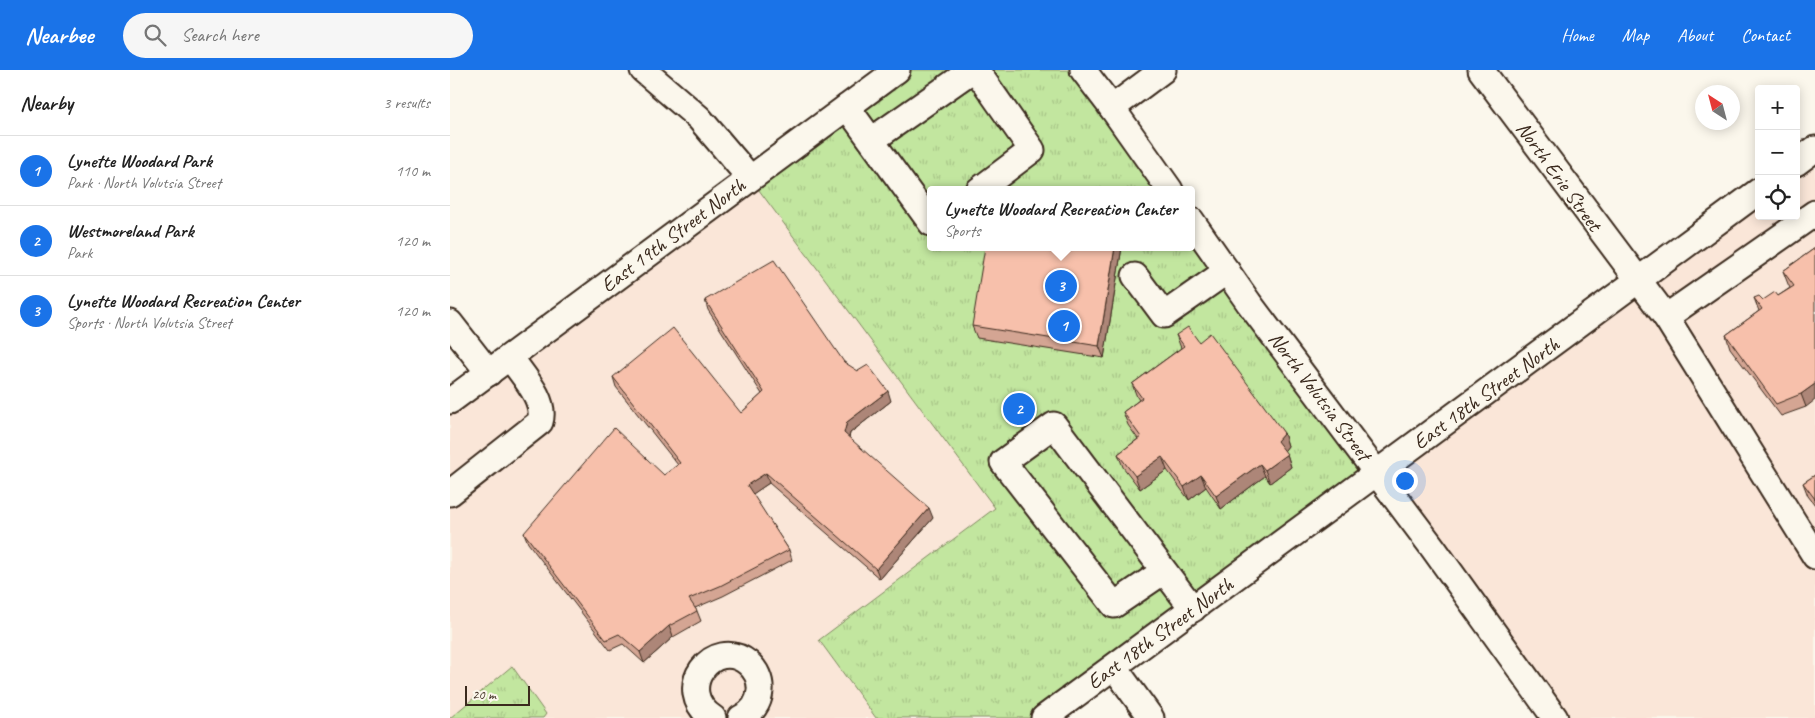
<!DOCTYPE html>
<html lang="en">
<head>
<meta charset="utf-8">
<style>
  :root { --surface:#fff; --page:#f6f6f6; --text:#222; --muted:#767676; --line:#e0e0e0; --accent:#1a73e8 }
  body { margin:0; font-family:Caveat,sans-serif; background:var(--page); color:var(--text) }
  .controls { position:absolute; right:15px; top:15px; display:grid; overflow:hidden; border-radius:5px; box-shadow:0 2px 12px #0003 }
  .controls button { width:45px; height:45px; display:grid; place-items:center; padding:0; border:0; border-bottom:1px solid var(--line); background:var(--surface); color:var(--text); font:25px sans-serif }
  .compass { position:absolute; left:1245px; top:15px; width:45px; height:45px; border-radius:50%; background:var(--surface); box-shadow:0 2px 12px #0003; rotate:324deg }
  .scale { position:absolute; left:15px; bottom:12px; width:65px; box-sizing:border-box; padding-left:5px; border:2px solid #3b2a1e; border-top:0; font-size:14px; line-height:18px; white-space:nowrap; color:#3b2a1e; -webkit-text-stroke:4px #fbf7ec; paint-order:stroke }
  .you { position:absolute; left:954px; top:410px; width:18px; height:18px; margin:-12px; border:4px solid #fff; border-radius:50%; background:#1a73e8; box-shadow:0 0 0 8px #1a73e833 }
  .badge { display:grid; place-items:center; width:32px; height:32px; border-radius:50%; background:var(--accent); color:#fff; font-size:16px; font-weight:700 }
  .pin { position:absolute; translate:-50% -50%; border:2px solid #fff; box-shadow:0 1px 5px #0006 }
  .popup { position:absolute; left:477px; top:116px; width:268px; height:65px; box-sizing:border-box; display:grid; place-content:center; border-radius:5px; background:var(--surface); filter:drop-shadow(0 1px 4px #0005); font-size:16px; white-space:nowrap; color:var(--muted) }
  .popup b { font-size:19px; color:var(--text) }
  .popup::after { content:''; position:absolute; left:50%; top:100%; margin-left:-10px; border:10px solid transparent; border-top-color:var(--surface) }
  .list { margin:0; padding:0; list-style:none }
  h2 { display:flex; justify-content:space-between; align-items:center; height:65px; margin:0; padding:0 20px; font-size:21px }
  h2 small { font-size:16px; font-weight:400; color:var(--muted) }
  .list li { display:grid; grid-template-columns:32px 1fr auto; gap:15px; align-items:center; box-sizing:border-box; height:70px; padding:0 20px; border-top:1px solid var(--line) }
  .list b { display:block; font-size:19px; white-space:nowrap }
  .list p { margin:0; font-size:16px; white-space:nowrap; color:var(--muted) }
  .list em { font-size:16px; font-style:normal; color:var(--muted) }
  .icon { flex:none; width:28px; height:28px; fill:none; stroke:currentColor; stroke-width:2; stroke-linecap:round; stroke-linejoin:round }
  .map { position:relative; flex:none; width:1365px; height:648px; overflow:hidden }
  header { display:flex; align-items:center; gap:30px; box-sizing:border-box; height:70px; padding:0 25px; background:var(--accent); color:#fff }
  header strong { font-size:24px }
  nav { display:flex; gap:28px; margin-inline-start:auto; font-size:18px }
  .search { width:350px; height:45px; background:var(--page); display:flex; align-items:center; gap:12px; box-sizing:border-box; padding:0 18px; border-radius:28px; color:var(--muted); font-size:19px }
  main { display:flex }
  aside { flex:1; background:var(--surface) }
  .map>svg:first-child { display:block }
</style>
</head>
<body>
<header>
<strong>Nearbee</strong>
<div class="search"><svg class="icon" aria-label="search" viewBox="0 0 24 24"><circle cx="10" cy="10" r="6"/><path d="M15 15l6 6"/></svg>Search here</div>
<nav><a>Home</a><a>Map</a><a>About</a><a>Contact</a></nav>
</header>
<main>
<aside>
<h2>Nearby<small>3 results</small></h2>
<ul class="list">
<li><span class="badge">1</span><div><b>Lynette Woodard Park</b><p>Park · North Volutsia Street</p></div><em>110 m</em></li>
<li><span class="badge">2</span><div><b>Westmoreland Park</b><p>Park</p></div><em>120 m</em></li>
<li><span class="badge">3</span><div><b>Lynette Woodard Recreation Center</b><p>Sports · North Volutsia Street</p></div><em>120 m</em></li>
</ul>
</aside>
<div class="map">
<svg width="1365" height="648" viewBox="0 0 1365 648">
  <defs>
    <pattern id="park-tufts" width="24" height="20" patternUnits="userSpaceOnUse" patternTransform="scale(1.25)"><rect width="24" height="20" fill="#c2e69f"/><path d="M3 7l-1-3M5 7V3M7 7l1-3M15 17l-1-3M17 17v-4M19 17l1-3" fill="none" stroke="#a8c588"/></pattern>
  </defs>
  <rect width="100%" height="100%" fill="#fbf7ec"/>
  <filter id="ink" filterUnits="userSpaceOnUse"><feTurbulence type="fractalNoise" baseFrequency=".02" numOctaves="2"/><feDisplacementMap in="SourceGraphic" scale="10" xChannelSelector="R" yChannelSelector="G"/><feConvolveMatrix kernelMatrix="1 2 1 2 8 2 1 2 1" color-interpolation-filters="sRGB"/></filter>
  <g filter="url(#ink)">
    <g fill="#fae6d8">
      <path d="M1365,94V648H1116L948,410L949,403L959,393L1309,135V146H1346V107Z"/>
      <path d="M300,108L546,438L369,570L426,648H0V331Z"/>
    </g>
    <g fill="url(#park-tufts)" stroke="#7e885e">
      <path d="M447,0H630L718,120H481V177H741V151L927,403L595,648H426L369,570L545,438L300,108Z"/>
      <path d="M62,596L96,644L93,648H0Z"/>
    </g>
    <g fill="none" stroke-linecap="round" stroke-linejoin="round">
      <g stroke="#3b2a1e" stroke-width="29">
        <g id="minor">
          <path d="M193,0L249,48L300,108"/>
          <path d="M526,0L582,80L529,120"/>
          <path d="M633,0L662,38L720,120"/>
          <path d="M1031,0L1216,247L1365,486"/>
          <path d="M397,37L481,153"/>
          <path d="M662,38L713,0"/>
          <path d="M422,70L522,0"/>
          <path d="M1346,93L1365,79"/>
          <path d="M741,150L799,233L983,478L1105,648"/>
          <path d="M685,206L714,245L777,201"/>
          <path d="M1216,247L1365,143"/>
          <path d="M0,253L39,303"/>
          <path d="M0,331L447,0"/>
          <path d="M0,423L90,352C97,330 72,305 60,287"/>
          <path d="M714,501L664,535L553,392L604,355L743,539"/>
          <path d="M664,597L701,648"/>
          <path d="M263,648C221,620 264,565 298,593C306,600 311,610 310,621C309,633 302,643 291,648"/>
          <path d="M594,648L1309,121"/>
        </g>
      </g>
      <use href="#minor" stroke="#fbf7ec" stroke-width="25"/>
    </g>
    <g fill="#d4a593" stroke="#3b2a1e">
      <path d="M672,177L654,288L527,268L522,256Z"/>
      <path d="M1365,178L1356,337L1331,346L1280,278L1276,265L1309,241L1304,228L1313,230L1328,226L1340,218L1338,214L1333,201Z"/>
      <path d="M255,230L394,292L441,331L400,363L399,368L483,448L430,509L319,413L302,424L339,480L342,490L273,526L245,538L247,541L251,551L223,567L194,593L173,574L160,580L78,473L74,463L214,405L228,395L166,317L163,307L291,343L312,324L258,240Z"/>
      <path d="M726,265L749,272L834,363L838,376L834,381L837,384L841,397L820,413L815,406L771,439L756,417L739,430L717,400L690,419L673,397L668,384L688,369L678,355L673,342L689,330L687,327L682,314L731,278Z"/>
      <path d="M1365,405V435L1358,426L1353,413Z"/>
    </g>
    <g fill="#ad8678" stroke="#3b2a1e">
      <path d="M665,177H672L654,288L649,276Z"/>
      <path d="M1365,314V330L1356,337L1351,324Z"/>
      <path d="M438,321L441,331L400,363L398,373L394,363L397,352Z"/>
      <path d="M834,363L838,376L832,384L827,371Z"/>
      <path d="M837,384L841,397L820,413L815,400Z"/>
      <path d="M712,387L717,400L690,419L685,406Z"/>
      <path d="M810,394L815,406L771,439L766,426Z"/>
      <path d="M316,403L319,413L300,426L297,415Z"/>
      <path d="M751,405L756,417L739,430L734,417Z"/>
      <path d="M479,438L483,448L430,509L426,499Z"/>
      <path d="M219,556L223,567L194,593L190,582Z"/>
    </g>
    <g fill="#f7c0ab" stroke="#3b2a1e">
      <path d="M535,177H665L649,276L522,256Z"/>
      <path d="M1365,178V314L1351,324L1326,334L1276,265L1312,239L1304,228L1309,226L1313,230L1325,222L1328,226L1344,216L1333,201Z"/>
      <path d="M324,190L394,292L408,301L418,295L438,321L397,352L394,363L479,438L426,499L316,403L297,415L339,480L270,516L239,529L247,541L219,556L190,582L169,564L156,570L74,463L164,358L214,405L230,393L163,307L223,258L291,343L314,322L255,230Z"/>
      <path d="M738,257L749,272L760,263L834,363L827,371L837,384L815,400L810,394L766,426L751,405L734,417L712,387L685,406L668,384L691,367L673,342L692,328L682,314L734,276L726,265Z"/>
      <path d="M1365,405V429L1353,413Z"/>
    </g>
  </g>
  <g text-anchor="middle" stroke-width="4" stroke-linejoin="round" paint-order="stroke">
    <g font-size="21" fill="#3b2a1e" stroke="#fbf7ec">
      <text transform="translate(1109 106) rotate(54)" y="7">North Erie Street</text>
      <text transform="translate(223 165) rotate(-37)" y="7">East 19th Street North</text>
      <text transform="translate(1036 323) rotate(-36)" y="7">East 18th Street North</text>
      <text transform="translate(870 326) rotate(53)" y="7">North Volutsia Street</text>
      <text transform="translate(710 563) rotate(-36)" y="7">East 18th Street North</text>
    </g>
  </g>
</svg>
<div class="controls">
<button>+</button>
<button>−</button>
<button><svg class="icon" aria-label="locate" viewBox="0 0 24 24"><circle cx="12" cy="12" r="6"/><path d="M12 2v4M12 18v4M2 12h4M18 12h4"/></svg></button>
</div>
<svg class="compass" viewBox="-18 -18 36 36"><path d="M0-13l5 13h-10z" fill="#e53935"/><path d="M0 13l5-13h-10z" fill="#767676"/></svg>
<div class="scale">20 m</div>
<div class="you"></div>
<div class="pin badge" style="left:614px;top:256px">1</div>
<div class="pin badge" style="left:569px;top:339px">2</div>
<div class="pin badge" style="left:611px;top:216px">3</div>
<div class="popup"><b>Lynette Woodard Recreation Center</b>Sports</div>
</div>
</main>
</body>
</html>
